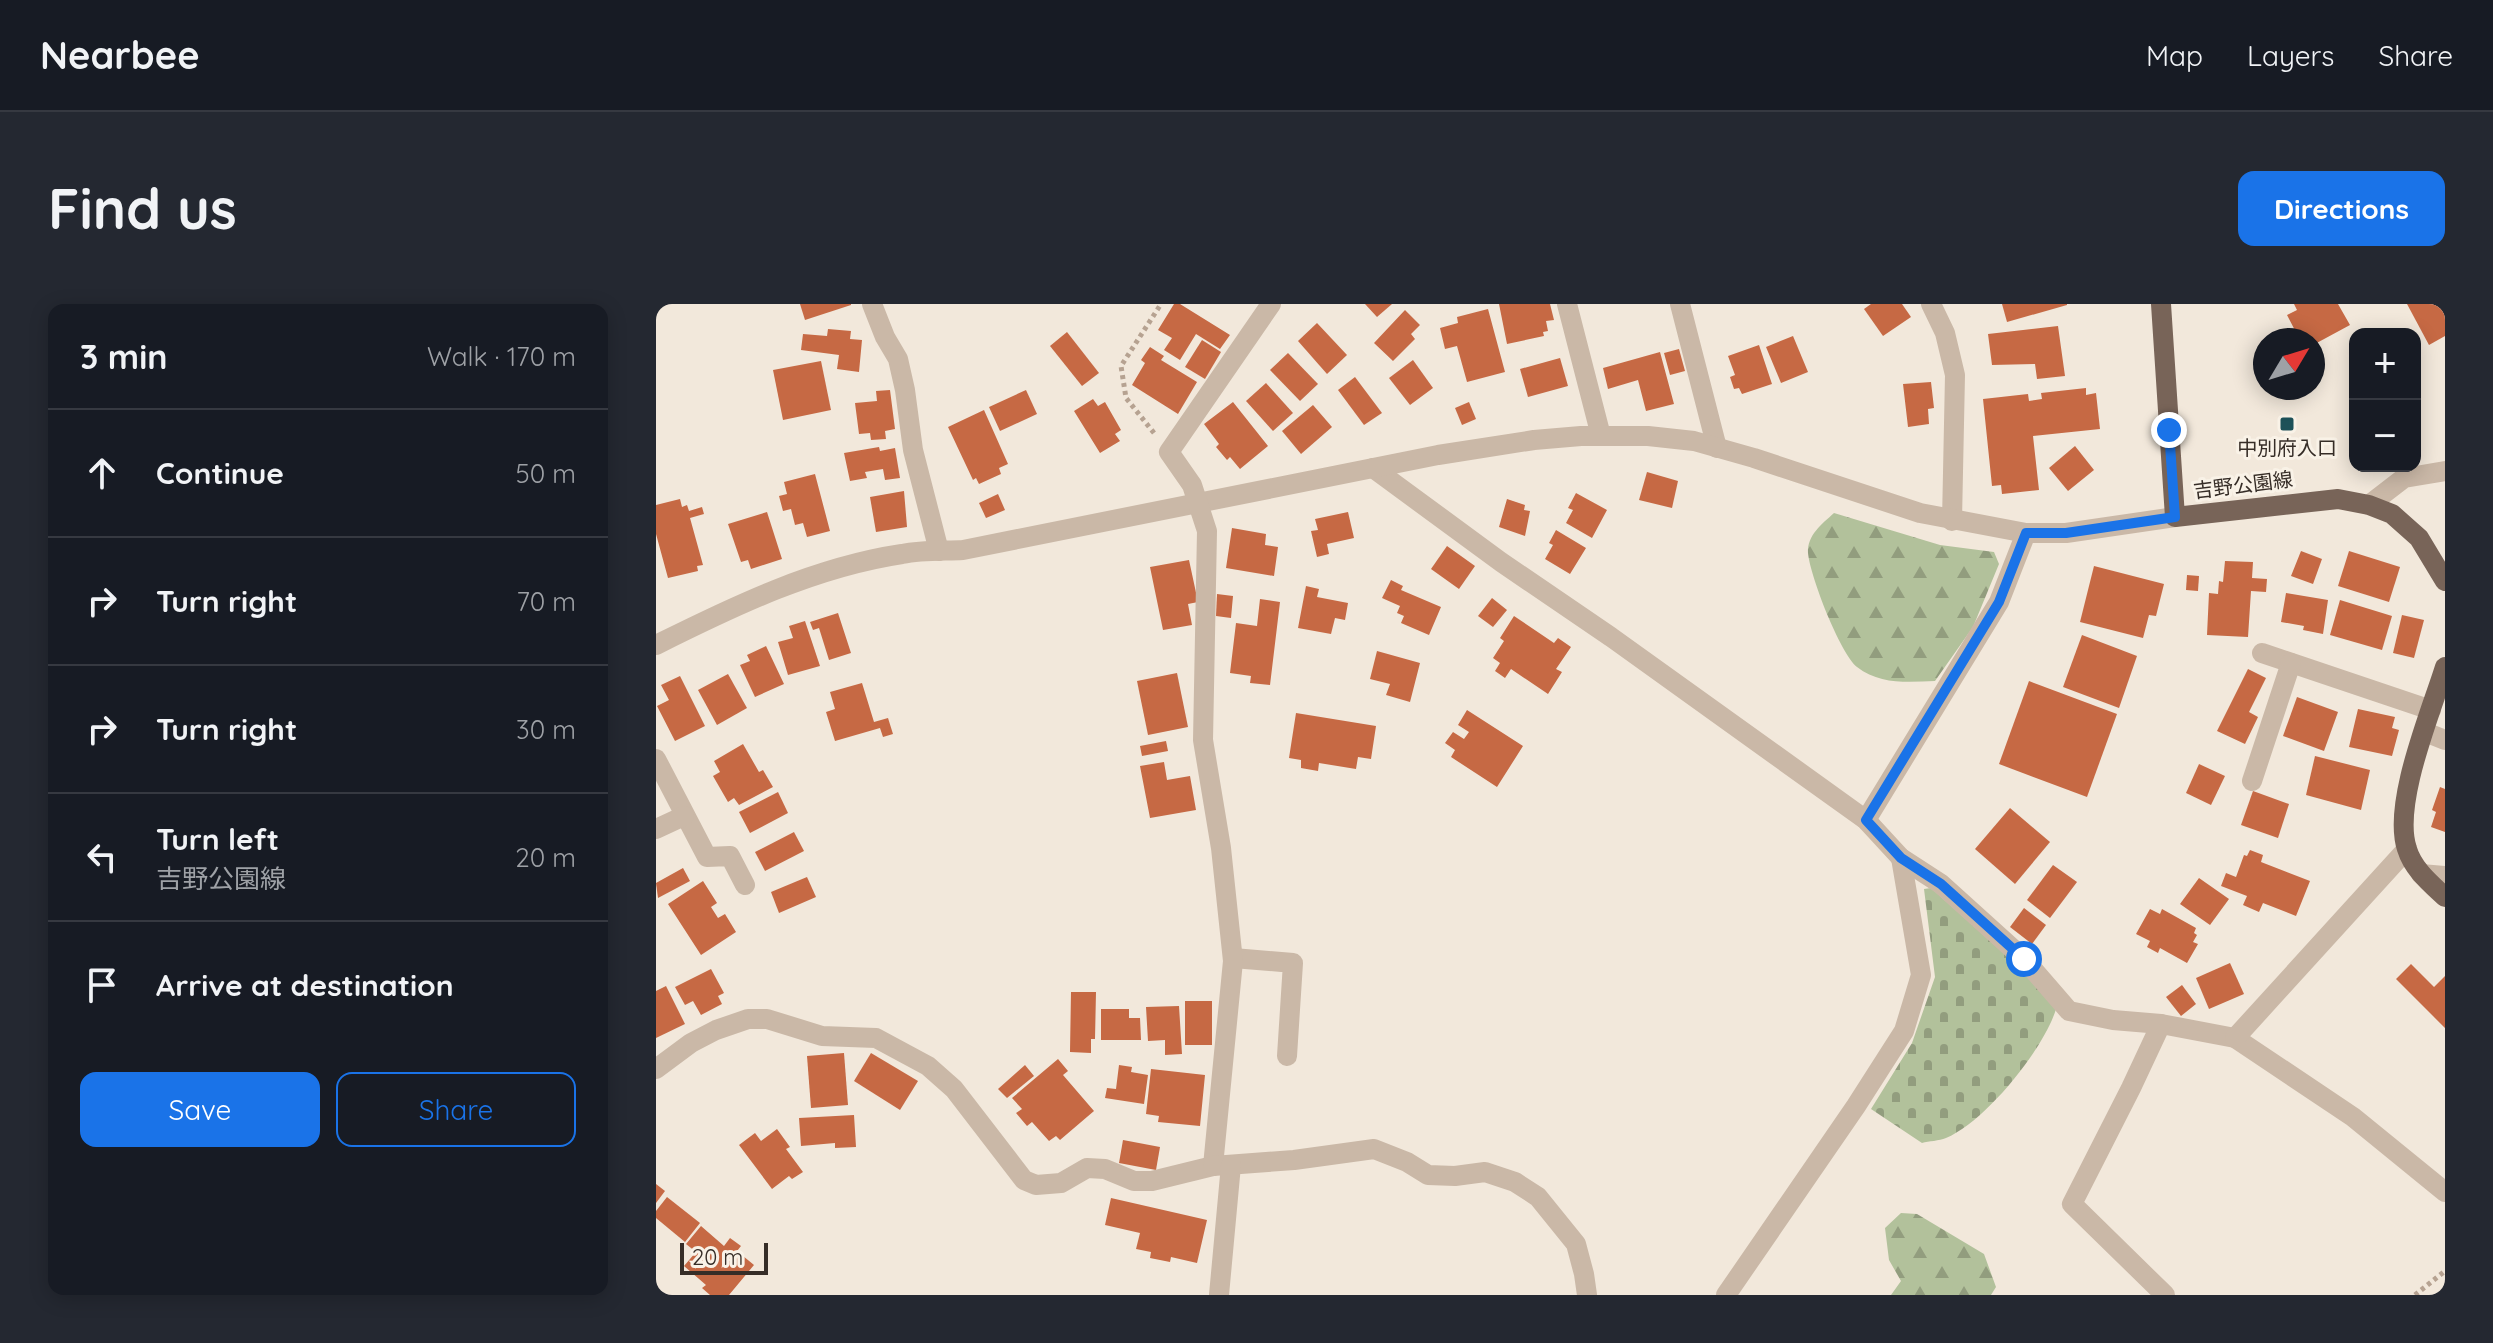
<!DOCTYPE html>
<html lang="en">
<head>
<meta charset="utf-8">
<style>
  :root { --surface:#171b24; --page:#242831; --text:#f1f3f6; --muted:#9ea1a6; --line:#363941; --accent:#1a73e8 }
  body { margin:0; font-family:Quicksand,"Noto Sans JP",sans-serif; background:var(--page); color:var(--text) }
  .controls { position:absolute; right:24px; top:24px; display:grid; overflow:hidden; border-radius:16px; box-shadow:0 4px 20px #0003 }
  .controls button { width:72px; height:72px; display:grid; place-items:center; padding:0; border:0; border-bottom:2px solid var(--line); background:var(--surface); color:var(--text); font:40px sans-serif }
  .compass { position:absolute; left:1597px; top:24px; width:72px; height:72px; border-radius:50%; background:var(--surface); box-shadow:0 4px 20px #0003; rotate:52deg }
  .scale { position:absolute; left:24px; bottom:20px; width:88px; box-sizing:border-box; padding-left:8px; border:4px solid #362d27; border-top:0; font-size:22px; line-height:28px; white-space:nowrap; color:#362d27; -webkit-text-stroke:6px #f9f2e7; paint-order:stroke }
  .stop { position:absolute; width:24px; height:24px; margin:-18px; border:6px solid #1a73e8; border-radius:50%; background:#fff }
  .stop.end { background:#1a73e8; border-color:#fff; box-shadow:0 2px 8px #0008 }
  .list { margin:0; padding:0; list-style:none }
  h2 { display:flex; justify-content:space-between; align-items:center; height:104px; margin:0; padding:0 32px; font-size:34px }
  h2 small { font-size:26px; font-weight:400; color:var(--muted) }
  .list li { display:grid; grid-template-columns:52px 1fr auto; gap:24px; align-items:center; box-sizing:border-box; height:128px; padding:0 32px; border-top:2px solid var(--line) }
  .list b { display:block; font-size:30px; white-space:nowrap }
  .list p { margin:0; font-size:26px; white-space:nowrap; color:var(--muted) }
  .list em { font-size:26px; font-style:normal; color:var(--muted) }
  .actions { display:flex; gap:16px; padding:24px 32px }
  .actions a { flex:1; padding:18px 0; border:2px solid var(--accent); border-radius:16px; text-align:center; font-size:28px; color:var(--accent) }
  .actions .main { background:var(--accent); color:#fff }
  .icon { flex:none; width:44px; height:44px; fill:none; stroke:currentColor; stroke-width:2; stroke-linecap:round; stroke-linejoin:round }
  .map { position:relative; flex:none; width:1789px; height:991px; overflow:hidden; border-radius:16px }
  header { display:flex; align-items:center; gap:48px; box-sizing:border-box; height:112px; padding:0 40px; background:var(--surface); border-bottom:2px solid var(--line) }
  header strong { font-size:38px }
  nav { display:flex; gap:44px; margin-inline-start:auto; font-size:28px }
  .intro { display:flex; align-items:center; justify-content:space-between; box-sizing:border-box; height:192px; padding:0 48px }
  h1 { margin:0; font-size:56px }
  .button { padding:20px 36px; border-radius:16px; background:var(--accent); color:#fff; font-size:28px; font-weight:700 }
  main { display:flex; gap:48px; padding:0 48px }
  aside { flex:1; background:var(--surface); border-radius:16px; box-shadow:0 4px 20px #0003 }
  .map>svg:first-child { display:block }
</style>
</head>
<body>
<header>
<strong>Nearbee</strong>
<nav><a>Map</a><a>Layers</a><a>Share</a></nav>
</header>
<div class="intro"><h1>Find us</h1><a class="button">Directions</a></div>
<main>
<aside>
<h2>3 min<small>Walk · 170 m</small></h2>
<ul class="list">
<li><svg class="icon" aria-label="ahead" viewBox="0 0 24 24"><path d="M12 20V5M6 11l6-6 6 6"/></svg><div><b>Continue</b></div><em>50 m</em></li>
<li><svg class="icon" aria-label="right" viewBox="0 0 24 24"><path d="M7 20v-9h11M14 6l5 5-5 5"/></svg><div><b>Turn right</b></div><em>70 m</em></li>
<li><svg class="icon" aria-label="right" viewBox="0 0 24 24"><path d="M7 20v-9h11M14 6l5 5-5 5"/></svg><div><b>Turn right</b></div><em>30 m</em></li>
<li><svg class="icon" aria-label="left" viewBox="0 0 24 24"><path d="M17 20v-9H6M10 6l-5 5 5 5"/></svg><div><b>Turn left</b><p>吉野公園線</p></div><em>20 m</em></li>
<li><svg class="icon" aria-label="arrive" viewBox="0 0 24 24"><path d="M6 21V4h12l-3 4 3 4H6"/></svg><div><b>Arrive at destination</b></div></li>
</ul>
<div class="actions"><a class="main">Save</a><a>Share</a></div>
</aside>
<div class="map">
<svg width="1789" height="991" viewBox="0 0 1789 991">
  <defs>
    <pattern id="forest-firs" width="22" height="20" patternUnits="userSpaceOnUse" patternTransform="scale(2)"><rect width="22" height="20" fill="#b2c19b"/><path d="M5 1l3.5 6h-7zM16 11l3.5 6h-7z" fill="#929d7e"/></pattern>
    <pattern id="cemetery-stones" width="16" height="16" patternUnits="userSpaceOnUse" patternTransform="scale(2)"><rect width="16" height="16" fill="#b2c19b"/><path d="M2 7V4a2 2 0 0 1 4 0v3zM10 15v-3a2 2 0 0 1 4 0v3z" fill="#929d7e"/></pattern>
  </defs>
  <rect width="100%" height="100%" fill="#f2e8db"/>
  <g fill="url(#forest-firs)">
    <path d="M1178,209L1284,241L1338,248L1343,260L1317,323L1279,377C1252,378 1224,381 1201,363C1184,349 1154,272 1152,249C1151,231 1166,220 1178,209Z"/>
    <path d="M1245,909L1261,910L1328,950L1340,983L1335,991H1235L1245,977L1233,956L1229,924Z"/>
  </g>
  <path fill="url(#cemetery-stones)" d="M1275,584L1358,658L1400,705C1388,745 1329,818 1290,834C1283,837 1273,837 1266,839L1215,805L1256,739L1279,673L1268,585Z"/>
  <g fill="#c66944">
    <path d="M144,0H195V1L149,16Z"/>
    <path d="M518,0H524L574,31L564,45L540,30L524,56L508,46L516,34L502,26Z"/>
    <path d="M709,0H736L721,13Z"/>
    <path d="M843,0H894L898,16L890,17L892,27L887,28L888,32L851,40Z"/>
    <path d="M1215,0H1246L1255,13L1227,32L1208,5Z"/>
    <path d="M1346,0H1411V1L1351,18Z"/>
    <path d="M1638,0H1682L1694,21L1657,41V36H1644L1631,11L1641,6Z"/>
    <path d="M1751,0H1789V32L1773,41Z"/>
    <path d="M832,5L849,68L811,78L801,42L789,45L784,24L802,19L801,13Z"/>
    <path d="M749,6L764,21L755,30L759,35L737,57L718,39Z"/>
    <path d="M661,19L691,51L671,70L642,37Z"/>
    <path d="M1402,22L1409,72L1381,75L1379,60L1336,61L1332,30Z"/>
    <path d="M172,25L195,27L194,35L206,36L203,68L181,65L183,51L145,46L147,30L171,32Z"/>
    <path d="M411,28L443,69L426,82L394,42Z"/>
    <path d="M1137,32L1152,68L1125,79L1110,43Z"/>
    <path d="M546,36L565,48L549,75L529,63Z"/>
    <path d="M1103,41L1116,80L1086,90L1083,84L1078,85L1074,73L1079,71L1072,52Z"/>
    <path d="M494,43L508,52L505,56L541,78L522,110L476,81L489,59L485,56Z"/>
    <path d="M1023,45L1029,67L1014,71L1008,49Z"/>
    <path d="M1004,48L1018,100L990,107L982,76L952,85L947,64Z"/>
    <path d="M632,49L662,80L644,97L614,66Z"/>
    <path d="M904,54L912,82L872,93L864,65Z"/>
    <path d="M757,56L777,84L754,101L733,74Z"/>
    <path d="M165,57L175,106L127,116L117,66Z"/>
    <path d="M699,73L726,109L708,121L682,86Z"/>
    <path d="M1275,78L1278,104L1272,105L1273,120L1252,123L1247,80Z"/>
    <path d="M610,79L637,109L617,127L590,97Z"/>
    <path d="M1430,84V91L1440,89L1444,125L1377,132L1383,186L1346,190L1345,181L1336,182L1327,95L1372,90L1373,97L1386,95L1385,89Z"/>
    <path d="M234,86L239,125L229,127L230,135L215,136L214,129L203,130L199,99L221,97L220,87Z"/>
    <path d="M370,86L381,110L344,127L333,103Z"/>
    <path d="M437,95L442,102L449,98L465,126L459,130L464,137L444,149L418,107Z"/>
    <path d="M577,98L612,142L584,165L574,153L571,156L560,143L563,140L548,120Z"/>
    <path d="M813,98L820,115L806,121L799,104Z"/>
    <path d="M657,101L676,123L645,150L626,127Z"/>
    <path d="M328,106L352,160L343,164L345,170L323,180L320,174L317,176L292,123Z"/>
    <path d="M1419,142L1438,166L1412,187L1393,164Z"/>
    <path d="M223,143L224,147L239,144L244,174L229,176L227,165L209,168L211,174L194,177L188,149Z"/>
    <path d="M991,168L1022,177L1016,204L983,196Z"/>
    <path d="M159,170L174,227L151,233L147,219L139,221L135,205L127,207L123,192L131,190L128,178Z"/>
    <path d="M248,187L251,223L220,228L214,193Z"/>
    <path d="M920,189L951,206L936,234L910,219L917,206L912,204Z"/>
    <path d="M342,190L349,206L330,214L323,199Z"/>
    <path d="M24,195L26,203L31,201L33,207L46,203L48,210L34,214L47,261L41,262L42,267L12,274L0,230V201Z"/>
    <path d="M851,195L869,201L868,206L874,207L869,232L843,223Z"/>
    <path d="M111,208L126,255L95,265L92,256L85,258L72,220Z"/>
    <path d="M692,208L698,234L671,240L673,250L661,253L655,227L662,226L659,215Z"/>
    <path d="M576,224L610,230L609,241L622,243L618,272L570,264Z"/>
    <path d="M900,226L930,244L914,270L889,255L897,241L893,239Z"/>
    <path d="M791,242L819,262L803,285L775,265Z"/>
    <path d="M1645,247L1666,255L1657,280L1635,272Z"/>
    <path d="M1693,247L1744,263L1733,298L1682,282Z"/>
    <path d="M533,256L542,298L532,300L536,321L507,326L494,263Z"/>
    <path d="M1569,257L1597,258L1596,274L1611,275L1610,288L1595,287L1592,333L1551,331L1553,289L1562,290L1563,277L1567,278Z"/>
    <path d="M1438,262L1508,280L1500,312L1493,311L1487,334L1424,318Z"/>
    <path d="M1531,271L1543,272L1542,287L1530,286Z"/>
    <path d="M735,276L747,282L745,286L785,303L773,331L745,319L748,312L741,309L744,302L726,294Z"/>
    <path d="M650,282L663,285L661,293L692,299L689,316L679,314L675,330L642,324Z"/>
    <path d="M1630,289L1672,296L1667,330L1647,326L1648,322L1625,318Z"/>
    <path d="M561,290L577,292L575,314L560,312Z"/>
    <path d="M836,294L851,306L837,323L822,312Z"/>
    <path d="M604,295L624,298L614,381L594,379L595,372L574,369L580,319L601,322Z"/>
    <path d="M1684,296L1736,312L1726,346L1674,331Z"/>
    <path d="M182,309L195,349L173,356L163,324L157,326L154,318Z"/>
    <path d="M1746,311L1768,316L1758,354L1737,349Z"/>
    <path d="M858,312L898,339L902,334L915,343L900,365L906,368L892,390L855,365L849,374L839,367L844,359L837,354L848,337L844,334Z"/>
    <path d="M149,317L164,362L132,371L122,338L137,334L133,322Z"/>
    <path d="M1426,331L1481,352L1463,404L1407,383Z"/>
    <path d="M110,342L128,380L99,393L84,361L94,357L91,351Z"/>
    <path d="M721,347L764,359L754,398L730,391L734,380L714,375Z"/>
    <path d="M1592,365L1610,374L1593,408L1602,413L1589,440L1561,427Z"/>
    <path d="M521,369L532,423L492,431L481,377Z"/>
    <path d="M72,370L91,404L61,421L42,386Z"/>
    <path d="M24,372L49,422L19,437L1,402L13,396L5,381Z"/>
    <path d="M1373,377L1461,410L1431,493L1343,460Z"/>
    <path d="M206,379L218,418L232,414L237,430L227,433L224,424L179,437L170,408L179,405L174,388Z"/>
    <path d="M1641,393L1682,408L1668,447L1627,432Z"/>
    <path d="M1702,405L1739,413L1736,424L1743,426L1736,452L1693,443Z"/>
    <path d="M811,406L867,442L841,483L795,453L799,446L789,439L797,428L808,435L813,428L802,421Z"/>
    <path d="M640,409L720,422L715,455L702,453L700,465L663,459L662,467L645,464V456L633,454Z"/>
    <path d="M510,437L512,447L486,452L484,442Z"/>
    <path d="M87,440L103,468L107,466L117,483L83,501L78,494L72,498L57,472L64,468L58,457Z"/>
    <path d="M1659,452L1714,466L1705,506L1650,491Z"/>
    <path d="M508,458L511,476L534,472L540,506L494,514L484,462Z"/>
    <path d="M1543,460L1569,472L1555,501L1530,489Z"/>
    <path d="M1784,483L1789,485V528L1775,523L1780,508L1776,506Z"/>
    <path d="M1597,487L1633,500L1622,534L1585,521Z"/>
    <path d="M122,488L132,509L94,529L83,508Z"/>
    <path d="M1354,504L1394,538L1359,580L1319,545Z"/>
    <path d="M138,528L148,547L109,567L99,548Z"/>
    <path d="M1594,546L1607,551L1605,558L1654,577L1640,612L1607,599L1603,608L1587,601L1591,592L1565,582L1570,569L1580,573L1588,551L1591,552Z"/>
    <path d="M1397,561L1421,578L1394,614L1371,596Z"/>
    <path d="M27,564L34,577L2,594L0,579Z"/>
    <path d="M151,573L160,593L123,609L115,588Z"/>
    <path d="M1543,574L1573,595L1554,621L1524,600Z"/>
    <path d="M47,577L61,599L55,603L62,614L69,610L80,628L45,651L12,600Z"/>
    <path d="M1368,604L1390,621L1376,640L1354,623Z"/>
    <path d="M1494,605L1504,610L1506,605L1540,624L1538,629L1541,631L1537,638L1542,640L1531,659L1504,644L1502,649L1491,643L1494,637L1480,630Z"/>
    <path d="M1574,659L1588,690L1553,705L1540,674Z"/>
    <path d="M1755,660L1778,683L1789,672V724L1740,675Z"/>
    <path d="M55,665L68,689L62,692L66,700L45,711L37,697L29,701L19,683Z"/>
    <path d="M1526,681L1540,700L1525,712L1510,693Z"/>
    <path d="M10,682L29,720L0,734V687Z"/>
    <path d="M415,688H440L439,735H435V749L414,748Z"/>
    <rect x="529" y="697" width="27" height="44"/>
    <path d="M523,702L526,750L509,751V736L492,737L490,703Z"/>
    <path d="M445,705H473V714H484L485,736H445Z"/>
    <path d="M188,749L192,801L155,804L151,752Z"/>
    <path d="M215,749L262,777L244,806L198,777Z"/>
    <path d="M402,755L412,767L407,771L438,807L404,836L400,832L393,837L376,818L371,822L360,809L366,805L356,794Z"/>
    <path d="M369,761L378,772L351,794L342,785Z"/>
    <path d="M463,761L476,763L475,768L492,771L488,800L449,794L451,784L460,785Z"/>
    <path d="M495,765L549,771L544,822L502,818L503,812L490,810Z"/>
    <path d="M198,811L200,843L179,844V839L145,842L143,814Z"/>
    <path d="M121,825L134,843L130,845L147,868L136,875L133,872L116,885L83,841L99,829L105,837Z"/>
    <path d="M467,836L504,843L500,866L463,859Z"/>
    <path d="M0,880L9,887L0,899Z"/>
    <path d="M11,893L44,919L29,938L0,914V907Z"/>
    <path d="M455,894L551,916L541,959L515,953L514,958L494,954L495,948L480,945L484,929L449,921Z"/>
    <path d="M45,922L68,942L74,934L85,942L81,947L98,961L73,991H54L46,984L50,981L28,962L40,948L30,940Z"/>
  </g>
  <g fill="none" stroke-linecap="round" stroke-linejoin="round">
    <g stroke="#b6a291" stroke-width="5" stroke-dasharray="4 4" stroke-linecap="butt">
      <path d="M498,129L470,94L465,62L505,0"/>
      <path d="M1759,991L1789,967"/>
    </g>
    <g stroke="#cab8a7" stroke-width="20">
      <path d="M216,0L229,33L242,55L249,86L257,146L283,247"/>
      <path d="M911,0L945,132"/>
      <path d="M1024,0L1061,144"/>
      <path d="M1275,0L1289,29L1299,71L1296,217"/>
      <path d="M717,164L845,258L955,333L1210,516L1245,554L1285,580L1368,655L1413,707L1457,716L1505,720L1579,734L1697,813L1789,888"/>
      <path d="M1713,201L1748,174L1789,167"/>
      <path d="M0,341C78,302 159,263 246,250C266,246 287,247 307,246L782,151L878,136L925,132H992L1038,137L1098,154L1264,209L1370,229H1410L1519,213"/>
      <path d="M1606,349L1775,406"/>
      <path d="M1769,428L1789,436"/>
      <path d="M0,455L51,553L74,552L89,581"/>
      <path d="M1596,477L1635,359"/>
      <path d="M1210,516L1343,298L1370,229"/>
      <path d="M0,525L28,512"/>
      <path d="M1765,570L1789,572"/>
      <path d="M577,654L637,659L631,752"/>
      <path d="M1505,720L1475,784L1416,900L1509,991"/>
      <path d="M1579,734L1751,545"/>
      <path d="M0,765L35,739L60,726L92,715H111L166,732L220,734L272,762L298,785L368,876L380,881L405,879L431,864L449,865L478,877H496L557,862L577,657L565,544L547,436L551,227L536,181L513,148L615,0"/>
      <path d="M557,862L638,856L718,845L751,858L772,871L799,872L829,868L859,878L882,893L920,940L928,970L931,991"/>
      <path d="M563,991L575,861"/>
      <path d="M1070,991L1200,802L1248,727L1265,671L1245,554"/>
    </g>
    <g stroke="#786458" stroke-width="20">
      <path d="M1505,0L1519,213L1682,195L1713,201L1736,210L1763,234L1789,277"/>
      <path d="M1789,363C1775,408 1736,500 1751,545C1757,565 1774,579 1789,593"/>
    </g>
  </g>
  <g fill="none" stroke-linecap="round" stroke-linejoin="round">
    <path stroke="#1a73e8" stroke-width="10" d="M1368,655L1285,580L1245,554L1210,516L1343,298L1370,229H1410L1519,213L1513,126"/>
  </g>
  <rect fill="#1d5158" stroke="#f9f2e7" stroke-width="3" x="1623" y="112" width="16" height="16" rx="4"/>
  <g text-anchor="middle" stroke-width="6" stroke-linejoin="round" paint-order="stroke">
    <g font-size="20" fill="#362d27" stroke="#f9f2e7">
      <text x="1631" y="151">中別府入口</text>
    </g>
    <g font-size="20" fill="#362d27" stroke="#f9f2e7">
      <text transform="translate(1587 181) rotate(-7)" y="7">吉野公園線</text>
    </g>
  </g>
</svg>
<div class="controls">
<button>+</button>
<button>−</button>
</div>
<svg class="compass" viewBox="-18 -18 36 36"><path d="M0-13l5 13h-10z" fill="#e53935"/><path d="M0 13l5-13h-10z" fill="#9ea1a6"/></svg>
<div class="scale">20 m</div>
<div class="stop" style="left:1368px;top:655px"></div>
<div class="stop end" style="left:1513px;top:126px"></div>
</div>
</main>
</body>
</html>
